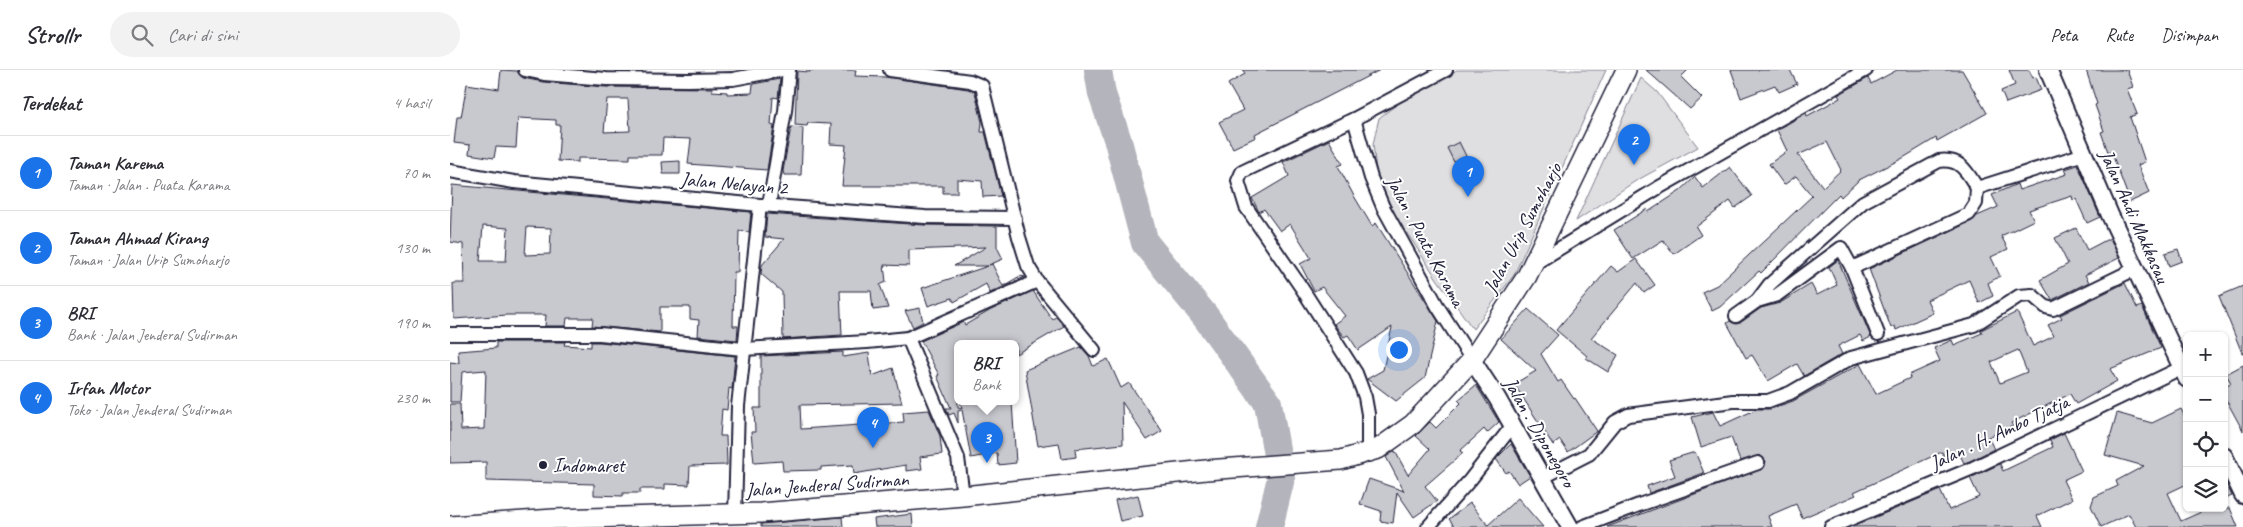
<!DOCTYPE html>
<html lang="id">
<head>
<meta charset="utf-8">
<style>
  :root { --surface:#fff; --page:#f2f2f3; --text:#2b2b33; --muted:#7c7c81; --line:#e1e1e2; --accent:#1a73e8 }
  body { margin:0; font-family:Caveat,sans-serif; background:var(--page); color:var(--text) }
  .controls { position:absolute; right:15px; bottom:15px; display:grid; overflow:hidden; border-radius:8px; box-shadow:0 1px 4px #0004 }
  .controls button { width:45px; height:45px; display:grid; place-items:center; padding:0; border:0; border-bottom:1px solid var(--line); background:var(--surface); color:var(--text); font:25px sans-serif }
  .you { position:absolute; left:948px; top:279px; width:18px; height:18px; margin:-12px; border:4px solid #fff; border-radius:50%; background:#1a73e8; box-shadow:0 0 0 8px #1a73e833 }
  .badge { display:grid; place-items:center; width:32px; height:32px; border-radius:50%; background:var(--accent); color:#fff; font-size:16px; font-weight:700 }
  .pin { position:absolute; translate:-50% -41px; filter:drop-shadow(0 1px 2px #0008) }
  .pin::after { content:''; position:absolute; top:26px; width:18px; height:15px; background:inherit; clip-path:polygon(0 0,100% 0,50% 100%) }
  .popup { position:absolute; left:504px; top:270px; width:65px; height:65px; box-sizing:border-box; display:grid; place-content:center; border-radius:8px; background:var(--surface); filter:drop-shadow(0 1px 4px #0005); font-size:16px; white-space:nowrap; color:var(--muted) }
  .popup b { font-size:19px; color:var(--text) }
  .popup::after { content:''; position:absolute; left:50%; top:100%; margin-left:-10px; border:10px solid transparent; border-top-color:var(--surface) }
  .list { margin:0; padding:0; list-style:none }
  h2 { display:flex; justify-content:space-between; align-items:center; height:65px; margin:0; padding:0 20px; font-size:21px }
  h2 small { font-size:16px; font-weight:400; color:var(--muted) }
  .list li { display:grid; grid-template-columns:32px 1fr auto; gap:15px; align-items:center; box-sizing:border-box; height:75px; padding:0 20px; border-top:1px solid var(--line) }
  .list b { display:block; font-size:19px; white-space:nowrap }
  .list p { margin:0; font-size:16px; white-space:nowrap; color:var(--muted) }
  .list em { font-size:16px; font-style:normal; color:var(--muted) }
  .icon { flex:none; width:28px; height:28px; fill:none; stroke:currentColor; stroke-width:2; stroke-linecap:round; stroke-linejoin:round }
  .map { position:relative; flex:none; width:1793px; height:457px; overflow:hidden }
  header { display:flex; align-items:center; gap:30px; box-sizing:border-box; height:70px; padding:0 25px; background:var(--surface); border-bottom:1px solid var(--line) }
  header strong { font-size:24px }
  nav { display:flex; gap:28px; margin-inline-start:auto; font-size:18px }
  .search { width:350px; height:45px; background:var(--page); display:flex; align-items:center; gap:12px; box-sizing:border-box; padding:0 18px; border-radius:28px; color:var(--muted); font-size:19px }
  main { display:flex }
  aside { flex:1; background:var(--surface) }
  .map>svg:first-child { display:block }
</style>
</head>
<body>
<header>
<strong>Strollr</strong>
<div class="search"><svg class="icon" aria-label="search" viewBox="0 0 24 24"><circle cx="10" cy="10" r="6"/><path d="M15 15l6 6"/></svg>Cari di sini</div>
<nav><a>Peta</a><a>Rute</a><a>Disimpan</a></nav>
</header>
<main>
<aside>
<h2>Terdekat<small>4 hasil</small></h2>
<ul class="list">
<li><span class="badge">1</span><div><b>Taman Karema</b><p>Taman · Jalan . Puata Karama</p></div><em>70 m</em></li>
<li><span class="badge">2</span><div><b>Taman Ahmad Kirang</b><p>Taman · Jalan Urip Sumoharjo</p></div><em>130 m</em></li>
<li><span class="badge">3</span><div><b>BRI</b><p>Bank · Jalan Jenderal Sudirman</p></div><em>190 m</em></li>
<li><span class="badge">4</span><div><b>Irfan Motor</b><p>Toko · Jalan Jenderal Sudirman</p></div><em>230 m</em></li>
</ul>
</aside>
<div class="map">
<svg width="1793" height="457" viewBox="0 0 1793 457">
  <rect width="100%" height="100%" fill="#fff"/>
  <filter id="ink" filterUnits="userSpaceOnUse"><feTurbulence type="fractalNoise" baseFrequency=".02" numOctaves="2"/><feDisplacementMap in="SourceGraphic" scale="10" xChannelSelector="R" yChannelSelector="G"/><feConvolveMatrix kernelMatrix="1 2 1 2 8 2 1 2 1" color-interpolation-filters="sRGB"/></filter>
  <g filter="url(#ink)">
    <g fill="#dfdfe2" stroke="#80808e">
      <path d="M1007,0H1156L1064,205L1023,259L987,209L946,146L927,108L923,74L929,48L963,22Z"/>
      <path d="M1191,8L1207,22L1248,77L1184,112L1126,151Z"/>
    </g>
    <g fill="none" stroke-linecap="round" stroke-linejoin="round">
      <path stroke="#b4b4bc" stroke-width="28" d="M648,0L652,24L668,71L695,173L755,246L818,333L831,408L819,457"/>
    </g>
    <g fill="#c8c8cf" stroke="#22223b" fill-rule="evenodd">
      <path d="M51,0L67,1L73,8L93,12L156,17L262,18V21L277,22V24L302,23L303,14L330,9L328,28L323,27L321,55L324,56L317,100L238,94L241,69L213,68L212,85H180V89L128,88V92L108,91L110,55H106V50L68,48L66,78L46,77L44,88L19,84L20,75L4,73L7,47H11L17,14L49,19ZM157,29H178L180,61L154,62Z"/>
      <path d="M360,0H406L405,6L435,7L518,19L525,22L532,52L531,62H535L551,126L533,127L532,111L507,109V123H493V116H392L396,75L380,74L381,54L358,53L357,56L345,55L347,1L360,2Z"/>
      <path d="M793,0H930L805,64L806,67L783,78L769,52L793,40L778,14L795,4Z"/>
      <path d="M1196,0H1238L1231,7L1252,28L1240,39Z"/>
      <path d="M1281,0H1340L1347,14L1329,22L1325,15L1291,28Z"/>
      <path d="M1447,0H1512L1537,43L1487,71L1486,68L1453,88L1409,110L1391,127L1389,124L1311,203L1309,201L1270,237L1262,241L1252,222L1267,215L1362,126L1346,106L1334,115L1319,94L1337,81L1327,60L1356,43L1357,46L1390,28L1388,25L1418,8L1421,14ZM1377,72L1391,100L1373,117L1348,85Z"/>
      <path d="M1559,0H1579L1583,8L1586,7L1591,20L1556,33L1551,21L1565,15Z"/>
      <path d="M1636,0H1677L1683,17L1677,19L1687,44L1680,47L1695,92L1688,95L1699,123L1680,132L1661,81L1658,82L1651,62L1654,61L1645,35L1647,34Z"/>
      <path d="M341,57L353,58L351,105H334L333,101Z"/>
      <path d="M879,70L893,94L888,96L904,126L922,156L926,153L988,251L975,308L946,331L917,309L933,300L942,257L908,280L898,265L894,267L884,254L895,246L872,217L864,221L850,194L861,188L840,154L830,161L814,139L809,142L802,128L839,106L833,92Z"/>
      <path d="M1009,72L1016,86L1004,92L997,78Z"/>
      <path d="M230,91V104H213L212,92Z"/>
      <path d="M1628,95L1650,147L1637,153L1626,129L1623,130L1622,126L1579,140L1584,150L1551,166L1558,179L1541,187L1550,206L1538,213L1543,226L1529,233L1519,210L1477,230L1483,243L1446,260L1445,256L1441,258L1419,199L1522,151L1527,146L1548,137L1542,125L1567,114L1569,120L1617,104L1615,99Z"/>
      <path d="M1280,97L1302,126L1285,138L1280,131L1246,157L1251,165L1224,184L1213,170L1183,189L1164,160L1197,139L1198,142L1230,121L1245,107L1253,118Z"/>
      <path d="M2,115L301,142L299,162L289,161L288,202H284L283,256H288L287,270L248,266L249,250L240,249V237H210V262L142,256L143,248H117L116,256H95L96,245H57L4,249L3,213H14L13,174L0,172ZM33,156L58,158L56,191H30ZM77,157L101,158L100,184L75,185Z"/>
      <path d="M317,144L474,155L547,156V177L553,189L539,195L542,194L553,216L570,206L575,207L540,223L536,214L504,232L502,228L478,236L472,218L538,196H504L536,177L459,180V196L434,195L436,212L430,215L438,238L423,240L421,221H390L392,265L333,269L332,222L311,204L312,195L334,169L315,167Z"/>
      <path d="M1626,158L1637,180L1660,168L1669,188L1635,205L1639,212L1602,230L1590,210L1618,194L1605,168Z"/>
      <path d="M1728,179L1732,191L1719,196L1715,183Z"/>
      <path d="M1186,189L1205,215L1194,223L1187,213L1141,268L1168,285L1158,302L1136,288L1137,286L1106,260L1161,196L1168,202Z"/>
      <path d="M1388,190L1421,267L1413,271L1410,265L1388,276L1392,284L1354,306L1347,294L1318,311L1302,285L1296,288L1277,253L1280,251L1286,254L1290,253L1311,238L1330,233L1361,214L1367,225L1387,215L1379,197Z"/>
      <path d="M1675,213L1687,238L1692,236L1711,278L1660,299L1667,311L1626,334L1620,324L1561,353L1563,356L1538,367L1544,379L1520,391L1514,393L1508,381L1494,387L1492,382L1404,422L1406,425L1352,448L1346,434L1318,446L1322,457H1157L1314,398L1316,391L1310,385L1290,391L1281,367L1251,377L1242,347L1263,342L1270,356L1307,339H1320L1343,331L1410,294L1426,324L1460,308L1459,305L1490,291L1484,278L1502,270L1504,275L1532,263L1531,260L1567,242L1583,276L1604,266L1598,255L1612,248L1610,245ZM1568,280L1577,302L1550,313L1541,292Z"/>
      <path d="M1793,216V283H1792L1769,226Z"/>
      <path d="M583,221L602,249L606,247L614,256L566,284V274H508V337L512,338L510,332H562L566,393L548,395L547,383L521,388L512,340L508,341V353L504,343L499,345L496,338H501L487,306L489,305L471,271L513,252L515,255L541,240Z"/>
      <path d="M470,238L473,252L463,257L455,241Z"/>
      <path d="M1078,239L1108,265L1091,284L1108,312L1111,310L1124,329L1125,328L1147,361L1118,382L1110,370L1103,375L1064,314L1086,301L1051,269Z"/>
      <path d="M46,272H115L114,275L141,277V272H150L285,286L282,319L279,318L277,340L272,339L270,366H276L277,395L240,396L239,415L215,414V419H190V423H173V426L144,425V414L36,411V392L0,393V334H10L11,360L34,359L36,300L12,302L10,332H0V292L9,293L8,281L46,278Z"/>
      <path d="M631,277L639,286L643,296L658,289L671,318L679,313L712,361L697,370L672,332L673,374L625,379L626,387L612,389L609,373L588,376L575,300Z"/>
      <path d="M393,282V287L419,283L422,306L443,298L452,333L350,335L351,359L454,352L453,342L479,340L490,366L492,384L470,387L472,399L456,401V395L404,404L403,395L371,397V400L333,401L332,391L304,393L301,362H305L304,338H311V286Z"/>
      <path d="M1793,295V361L1774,326V316L1781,313L1776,304Z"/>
      <path d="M1026,315L1049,352L1037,363L1034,359L1010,381L1013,383L975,416L987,431L964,447L947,422L943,453L930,451L931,441L910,434L919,409L954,421L936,387L945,381L958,405L980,379L966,366L980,352L986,358L1011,333L1008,330Z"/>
      <path d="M1731,339L1737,351V414L1718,423L1731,451L1760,438H1780L1788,457H1686L1679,444L1651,457L1641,436L1644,427L1668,416L1666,411L1694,396L1655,385L1667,343L1702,353Z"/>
      <path d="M1614,363L1632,401L1613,410L1622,429L1587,446L1592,457H1402L1490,420L1499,440L1529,427L1520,408L1550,394L1553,401L1603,377L1600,370Z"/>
      <path d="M1061,374L1080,406L1068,414L1059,401L1056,403L1046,389Z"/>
      <path d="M1245,382L1254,403L1199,423L1197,416L1225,406L1219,390Z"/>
      <path d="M1774,409L1782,426L1774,429Z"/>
      <path d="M688,425L693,446L670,451L665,430Z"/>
      <path d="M1068,428L1093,457H1005L999,449L1020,433L1038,455Z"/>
      <path d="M462,444L463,457H425L424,449Z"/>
      <path d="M392,447L393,457H311V454Z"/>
    </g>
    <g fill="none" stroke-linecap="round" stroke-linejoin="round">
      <g stroke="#22223b" stroke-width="16">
        <g id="minor">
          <path d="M75,0L94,4L156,9L238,10L283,9L332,0"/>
          <path d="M440,0L520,11L532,16L569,167L578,196L587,211L644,280"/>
          <path d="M996,0L904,49L921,108L933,137L988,237L1022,290"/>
          <path d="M904,49L792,102L788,111L796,137L851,217L906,303L915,327L918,344V382"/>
          <path d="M0,101L64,112L310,135L475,147L565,148"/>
          <path d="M319,135L335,41L339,0"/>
          <path d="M1084,194L1208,118L1416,0"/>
          <path d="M1402,198L1519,144L1526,133L1527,118"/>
          <path d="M1307,231L1319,215L1338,198L1413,132L1489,91C1511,88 1517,102 1527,118L1634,84"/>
          <path d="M1286,246L1307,231L1327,225L1391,178L1402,198L1428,264"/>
          <path d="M0,264H150L293,279L417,272L458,268L587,211"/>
          <path d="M458,268L508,388L513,426"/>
          <path d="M1092,408L1139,384L1165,352L1178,345L1283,331H1318L1340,323L1401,288L1524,255L1569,226L1582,225L1596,237L1603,239L1685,199"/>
          <path d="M285,444L288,336L310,135"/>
          <path d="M978,457L1020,410L1063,355"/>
          <path d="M1132,457L1189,435L1308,393"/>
          <path d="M1381,457L1523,398L1731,298"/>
        </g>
      </g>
      <g stroke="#22223b" stroke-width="20">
        <g id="tertiary">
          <path d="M1598,0L1660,145L1737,309"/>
          <path d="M1022,290L1047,328L1120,457"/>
          <path d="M1774,386L1793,425"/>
        </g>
      </g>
      <g stroke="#22223b" stroke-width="22">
        <path id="secondary" d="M0,456L104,449L311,443L513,426L756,400L891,390L928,379L963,354L1022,290L1077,206L1176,0"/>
      </g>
      <use href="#minor" stroke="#fff" stroke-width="12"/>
      <use href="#tertiary" stroke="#fff" stroke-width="16"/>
      <use href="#secondary" stroke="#fff" stroke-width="19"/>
    </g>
  </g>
  <circle fill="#22223b" stroke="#fff" stroke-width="2" cx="93" cy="395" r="5"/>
  <g text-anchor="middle" stroke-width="4" stroke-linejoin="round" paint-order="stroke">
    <g font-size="20" fill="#22223b" stroke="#fff">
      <text transform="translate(284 113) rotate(5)" y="7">Jalan Nelayan 2</text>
      <text transform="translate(1685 146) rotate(66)" y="7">Jalan Andi Makkasau</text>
      <text transform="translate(1072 158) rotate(-62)" y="7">Jalan Urip Sumoharjo</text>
      <text transform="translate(976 171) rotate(62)" y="7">Jalan . Puata Karama</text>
      <text transform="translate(1090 362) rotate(60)" y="7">Jalan . Diponegoro</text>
      <text transform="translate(1549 362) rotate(-25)" y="7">Jalan . H. Ambo Tjatja</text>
      <text transform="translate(377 414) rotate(-4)" y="7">Jalan Jenderal Sudirman</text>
    </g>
    <g font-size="20" fill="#22223b" stroke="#fff" text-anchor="start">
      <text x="103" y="402">Indomaret</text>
    </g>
  </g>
</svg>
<div class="controls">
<button>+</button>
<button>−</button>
<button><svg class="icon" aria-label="locate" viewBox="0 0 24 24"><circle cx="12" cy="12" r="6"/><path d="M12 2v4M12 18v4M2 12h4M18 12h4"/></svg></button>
<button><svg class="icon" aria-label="layers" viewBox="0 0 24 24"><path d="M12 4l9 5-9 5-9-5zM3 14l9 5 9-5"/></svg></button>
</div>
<div class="you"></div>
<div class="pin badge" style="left:1018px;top:127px">1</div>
<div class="pin badge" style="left:1184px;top:95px">2</div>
<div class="pin badge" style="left:537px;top:393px">3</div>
<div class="popup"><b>BRI</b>Bank</div>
<div class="pin badge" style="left:423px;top:378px">4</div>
</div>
</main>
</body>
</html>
